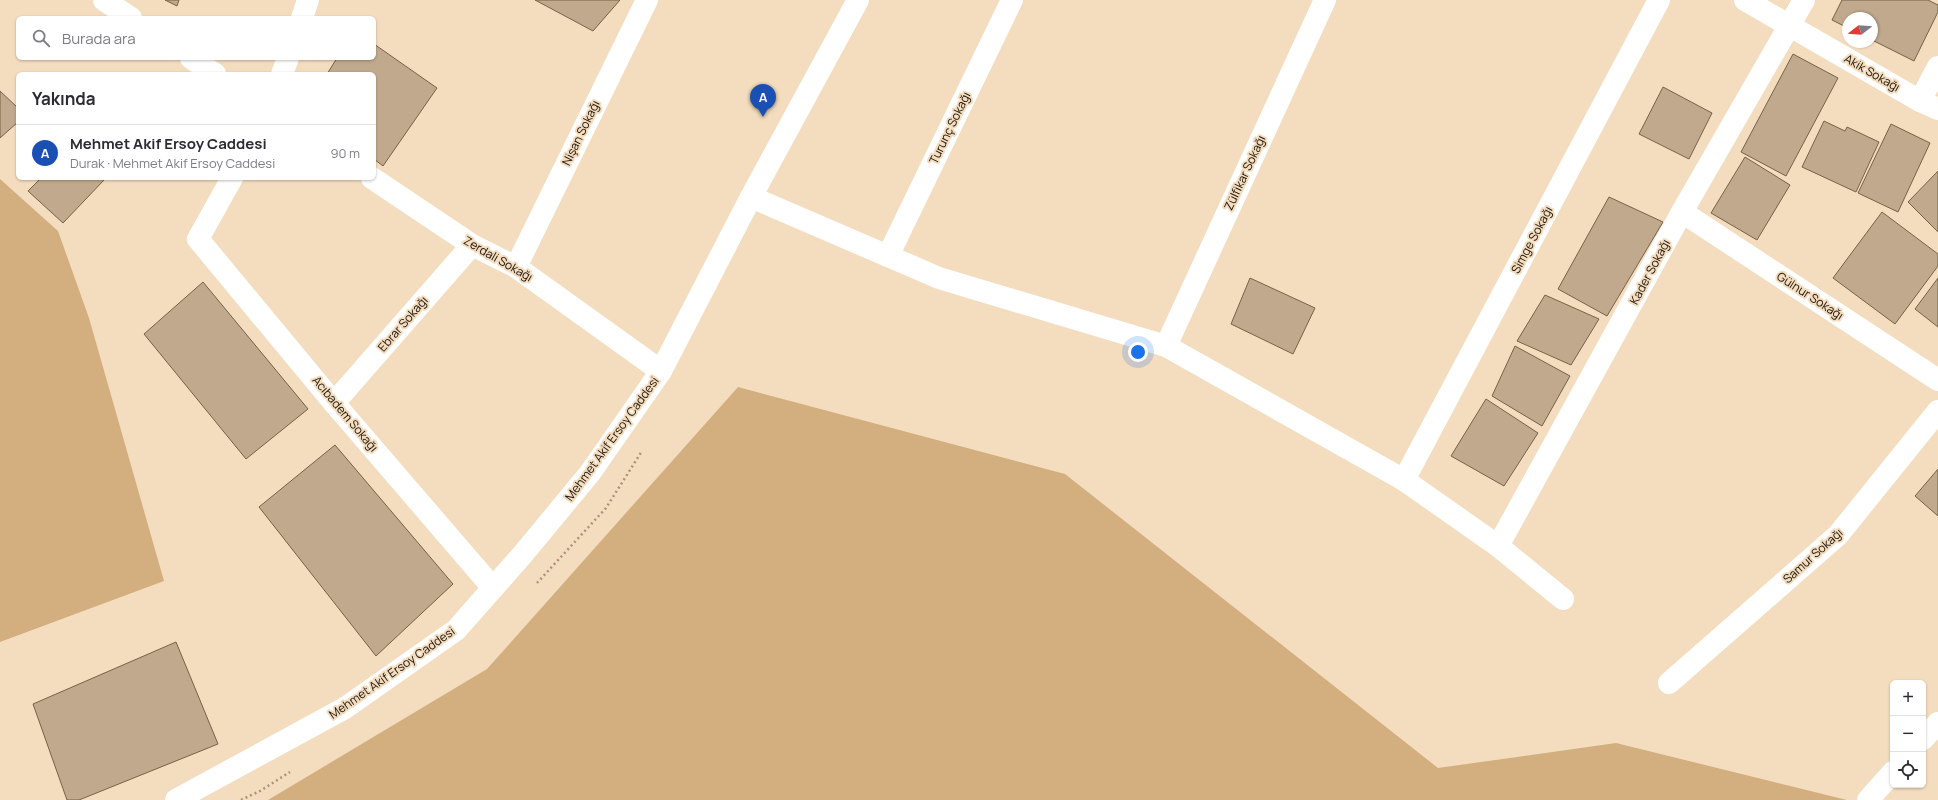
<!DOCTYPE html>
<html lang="tr">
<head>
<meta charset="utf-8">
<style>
  :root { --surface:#fff; --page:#f2f2f3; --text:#2b2b33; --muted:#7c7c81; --line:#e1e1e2; --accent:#db2777 }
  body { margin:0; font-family:Manrope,sans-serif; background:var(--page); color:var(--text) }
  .controls { position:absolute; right:12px; bottom:12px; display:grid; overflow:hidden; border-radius:6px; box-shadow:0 1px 3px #0004 }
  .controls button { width:36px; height:36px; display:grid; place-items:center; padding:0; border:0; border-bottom:1px solid var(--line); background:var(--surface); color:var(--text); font:20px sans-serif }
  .compass { position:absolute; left:1842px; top:12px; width:36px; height:36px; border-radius:50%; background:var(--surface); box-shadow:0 1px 3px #0004; rotate:253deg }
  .you { position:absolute; left:1138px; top:352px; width:14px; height:14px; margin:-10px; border:3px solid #fff; border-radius:50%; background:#1a73e8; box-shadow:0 0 0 6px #1a73e833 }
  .badge { display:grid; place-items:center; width:26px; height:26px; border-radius:50%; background:var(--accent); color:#fff; font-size:13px; font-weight:700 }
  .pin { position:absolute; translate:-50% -33px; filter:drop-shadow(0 1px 2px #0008) }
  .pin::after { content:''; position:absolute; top:21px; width:14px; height:12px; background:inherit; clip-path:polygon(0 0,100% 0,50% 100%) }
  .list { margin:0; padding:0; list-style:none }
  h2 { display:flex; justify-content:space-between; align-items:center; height:52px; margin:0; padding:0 16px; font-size:17px }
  h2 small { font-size:13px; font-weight:400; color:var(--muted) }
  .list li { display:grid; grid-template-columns:26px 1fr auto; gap:12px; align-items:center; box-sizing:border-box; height:56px; padding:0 16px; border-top:1px solid var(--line) }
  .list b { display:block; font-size:15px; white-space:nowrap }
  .list p { margin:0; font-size:13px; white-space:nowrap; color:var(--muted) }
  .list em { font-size:13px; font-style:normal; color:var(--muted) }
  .icon { flex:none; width:22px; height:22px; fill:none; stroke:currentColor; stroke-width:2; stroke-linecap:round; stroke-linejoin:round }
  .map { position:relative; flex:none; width:1938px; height:800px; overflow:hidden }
  .search { position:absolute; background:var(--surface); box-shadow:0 1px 3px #0004; left:16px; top:16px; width:360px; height:44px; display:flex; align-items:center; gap:10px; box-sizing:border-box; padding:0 14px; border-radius:6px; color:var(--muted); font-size:15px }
  .panel { position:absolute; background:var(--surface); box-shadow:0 1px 3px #0004; left:16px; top:72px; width:360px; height:108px; border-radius:6px }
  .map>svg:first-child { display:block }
</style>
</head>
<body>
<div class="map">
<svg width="1938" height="800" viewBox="0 0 1938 800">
  <rect width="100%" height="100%" fill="#f4ddbf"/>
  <g fill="#d3af7f">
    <path d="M0,179L58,231L89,318L164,581L0,642Z"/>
    <path d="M738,387L1065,474L1438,768L1616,743L1847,800H268L487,669Z"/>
  </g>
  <g fill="#c0a98c" stroke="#766247">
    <path d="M165,0H179L177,6Z"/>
    <path d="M535,0H620L593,31Z"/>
    <path d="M1842,0H1928L1938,5V12L1914,61L1872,40V18H1848V28L1832,20Z"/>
    <path d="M374,44L437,88L383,166L374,159V74H327L337,58H374Z"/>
    <path d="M1793,54L1838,78L1786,176L1741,152Z"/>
    <path d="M1663,87L1712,113L1689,159L1639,134Z"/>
    <path d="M0,91L18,108V122L0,138Z"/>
    <path d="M1824,121L1845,131L1847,127L1879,142L1856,192L1802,167Z"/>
    <path d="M1891,124L1930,143L1898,212L1858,193Z"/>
    <path d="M1745,157L1790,185L1757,240L1711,213Z"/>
    <path d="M1938,171V232L1908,202Z"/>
    <path d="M41,178H105V179L63,223L28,191Z"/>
    <path d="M1609,197L1663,222L1607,316L1558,289Z"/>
    <path d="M1882,212L1938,254V266L1895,324L1833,278Z"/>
    <path d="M1250,278L1315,308L1293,354L1231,324Z"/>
    <path d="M1938,278V327L1915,309Z"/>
    <path d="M203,282L308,409L246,459L144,334Z"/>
    <path d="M1545,295L1599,319L1571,365L1517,341Z"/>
    <path d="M1515,346L1570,376L1542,426L1492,396Z"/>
    <path d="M1486,399L1538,433L1504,486L1451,456Z"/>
    <path d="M335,445L453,584L376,656L259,507Z"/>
    <path d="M1938,469V516L1915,496Z"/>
    <path d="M176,642L218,744L79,800H67L33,704Z"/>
  </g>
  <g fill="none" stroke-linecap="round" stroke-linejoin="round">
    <g stroke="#a6947d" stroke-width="2.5" stroke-dasharray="2 3" stroke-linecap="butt">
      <path d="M537,583L606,508L642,451"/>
      <path d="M241,800L260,791L290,772"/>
    </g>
    <g stroke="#fff" stroke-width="22">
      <path d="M104,0L131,18"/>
      <path d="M1745,0L1920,101L1938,109"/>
      <path d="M302,18L308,0"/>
      <path d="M191,58L215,74"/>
      <path d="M282,74L288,58"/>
      <path d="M1920,101L1938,67"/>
      <path d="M232,178L198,239L334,403L493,588"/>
      <path d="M372,178L472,245L516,267L661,371"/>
      <path d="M751,197L939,278L1166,346L1404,480L1498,546L1563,599"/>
      <path d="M1682,212L1938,380"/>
      <path d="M888,256L1012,0"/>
      <path d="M516,267L647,0"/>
      <path d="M1166,346L1325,0"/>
      <path d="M334,403L472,245"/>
      <path d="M1404,480L1659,0"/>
      <path d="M1498,546L1682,212L1804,0"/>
      <path d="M1669,683L1838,535L1938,411"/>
      <path d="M1923,739L1938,723"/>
      <path d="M1868,800L1893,772"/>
    </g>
    <path stroke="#fff" stroke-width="22" d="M176,800L345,708L456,630L523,554L590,473L661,371L751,197L858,0"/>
  </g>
  <g text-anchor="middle" stroke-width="4" stroke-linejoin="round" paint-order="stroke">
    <g font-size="12" fill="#1a1208" stroke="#f4ddbf">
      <text transform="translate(1872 73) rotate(30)" y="4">Akik Sokağı</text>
      <text transform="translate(950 128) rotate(-64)" y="4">Turunç Sokağı</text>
      <text transform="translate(581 133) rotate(-64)" y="4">Nişan Sokağı</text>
      <text transform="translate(1245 173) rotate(-65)" y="4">Zülfikar Sokağı</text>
      <text transform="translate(1532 240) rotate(-62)" y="4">Simge Sokağı</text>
      <text transform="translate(498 259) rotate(30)" y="4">Zerdali Sokağı</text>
      <text transform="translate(1650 272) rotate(-62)" y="4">Kader Sokağı</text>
      <text transform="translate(1810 296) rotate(33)" y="4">Gülnur Sokağı</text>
      <text transform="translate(403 324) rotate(-49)" y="4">Ebrar Sokağı</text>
      <text transform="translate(345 414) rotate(50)" y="4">Acıbadem Sokağı</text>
      <text transform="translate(612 439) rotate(-54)" y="4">Mehmet Akif Ersoy Caddesi</text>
      <text transform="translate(1813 556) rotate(-42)" y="4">Samur Sokağı</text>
      <text transform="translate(392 673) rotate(-35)" y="4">Mehmet Akif Ersoy Caddesi</text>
    </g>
  </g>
</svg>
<div class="controls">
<button>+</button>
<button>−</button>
<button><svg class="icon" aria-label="locate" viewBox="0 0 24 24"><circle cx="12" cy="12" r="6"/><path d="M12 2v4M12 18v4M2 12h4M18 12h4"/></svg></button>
</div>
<svg class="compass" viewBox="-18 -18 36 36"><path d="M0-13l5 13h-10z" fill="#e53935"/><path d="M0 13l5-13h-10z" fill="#7c7c81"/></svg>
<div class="you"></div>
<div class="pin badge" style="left:763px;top:117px;background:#1a4fb4">A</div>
<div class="search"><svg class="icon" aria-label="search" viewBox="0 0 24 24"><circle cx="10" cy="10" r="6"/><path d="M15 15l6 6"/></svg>Burada ara</div>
<section class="panel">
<h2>Yakında<small></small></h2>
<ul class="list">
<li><span class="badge" style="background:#1a4fb4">A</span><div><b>Mehmet Akif Ersoy Caddesi</b><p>Durak · Mehmet Akif Ersoy Caddesi</p></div><em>90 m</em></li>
</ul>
</section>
</div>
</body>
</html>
